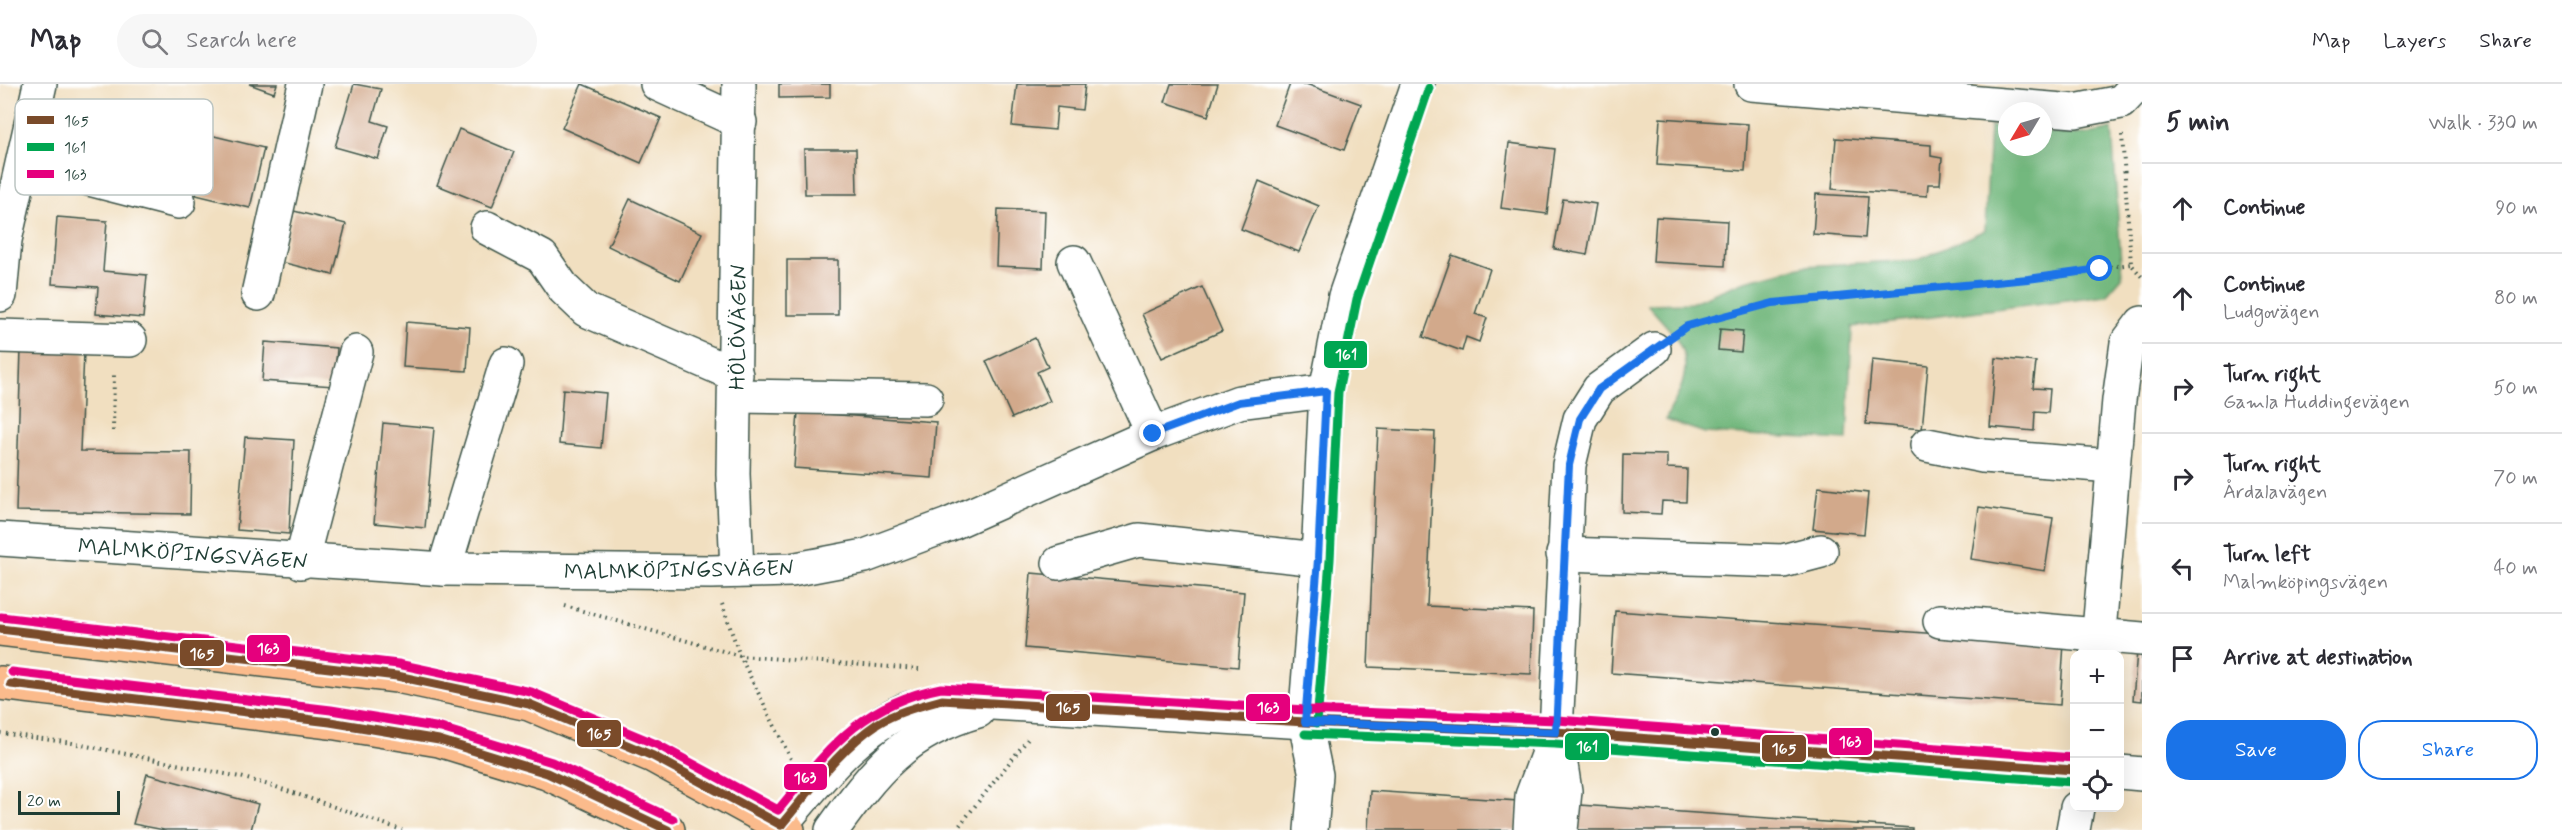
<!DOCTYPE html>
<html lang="en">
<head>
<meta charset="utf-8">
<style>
  :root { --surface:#fff; --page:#f7f7f7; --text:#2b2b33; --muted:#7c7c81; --line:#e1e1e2; --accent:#1a73e8 }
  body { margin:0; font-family:Mynerve,sans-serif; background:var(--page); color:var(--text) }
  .controls { position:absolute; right:18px; bottom:18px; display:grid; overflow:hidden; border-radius:12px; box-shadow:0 6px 24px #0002 }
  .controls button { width:54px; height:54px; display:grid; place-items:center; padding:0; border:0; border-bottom:2px solid var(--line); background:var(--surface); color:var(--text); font:30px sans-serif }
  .compass { position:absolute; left:1998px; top:18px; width:54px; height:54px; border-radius:50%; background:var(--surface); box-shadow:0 6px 24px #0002; rotate:232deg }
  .scale { position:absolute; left:18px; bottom:15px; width:102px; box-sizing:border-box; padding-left:6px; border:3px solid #1f3d34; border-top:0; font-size:16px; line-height:21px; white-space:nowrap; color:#1f3d34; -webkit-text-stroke:4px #fff; paint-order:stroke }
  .stop { position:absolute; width:18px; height:18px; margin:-14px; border:4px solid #1a73e8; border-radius:50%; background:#fff }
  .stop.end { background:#1a73e8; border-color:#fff; box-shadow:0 2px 6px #0008 }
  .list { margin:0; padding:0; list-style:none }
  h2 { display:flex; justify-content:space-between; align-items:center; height:78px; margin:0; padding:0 24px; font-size:26px }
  h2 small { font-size:20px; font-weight:400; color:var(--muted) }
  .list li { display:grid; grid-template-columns:39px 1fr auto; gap:18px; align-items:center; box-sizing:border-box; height:90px; padding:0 24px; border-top:2px solid var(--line) }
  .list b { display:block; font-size:22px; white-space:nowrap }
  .list p { margin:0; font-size:20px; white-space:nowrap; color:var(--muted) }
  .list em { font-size:20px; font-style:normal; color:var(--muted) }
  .actions { display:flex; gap:12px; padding:18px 24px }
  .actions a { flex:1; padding:14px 0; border:2px solid var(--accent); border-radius:24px; text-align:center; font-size:21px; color:var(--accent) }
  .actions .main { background:var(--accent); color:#fff }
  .icon { flex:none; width:33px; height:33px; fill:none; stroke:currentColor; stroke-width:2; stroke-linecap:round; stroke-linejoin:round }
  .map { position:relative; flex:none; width:2142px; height:746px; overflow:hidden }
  header { display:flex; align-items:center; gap:36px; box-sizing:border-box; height:84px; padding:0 30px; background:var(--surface); border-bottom:2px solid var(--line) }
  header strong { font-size:28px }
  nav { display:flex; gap:33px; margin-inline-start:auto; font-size:21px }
  .search { width:420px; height:54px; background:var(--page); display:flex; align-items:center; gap:15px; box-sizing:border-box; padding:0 21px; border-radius:33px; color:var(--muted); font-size:22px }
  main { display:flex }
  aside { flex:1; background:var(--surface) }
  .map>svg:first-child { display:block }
</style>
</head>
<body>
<header>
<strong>Map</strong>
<div class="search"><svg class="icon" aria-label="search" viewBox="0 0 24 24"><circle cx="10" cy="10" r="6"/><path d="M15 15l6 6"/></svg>Search here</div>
<nav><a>Map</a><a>Layers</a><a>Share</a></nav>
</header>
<main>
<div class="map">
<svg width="2142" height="746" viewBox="0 0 2142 746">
  <rect width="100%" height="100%" fill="#fff"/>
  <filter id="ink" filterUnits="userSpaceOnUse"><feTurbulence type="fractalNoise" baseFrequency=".0167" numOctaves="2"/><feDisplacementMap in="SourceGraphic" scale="12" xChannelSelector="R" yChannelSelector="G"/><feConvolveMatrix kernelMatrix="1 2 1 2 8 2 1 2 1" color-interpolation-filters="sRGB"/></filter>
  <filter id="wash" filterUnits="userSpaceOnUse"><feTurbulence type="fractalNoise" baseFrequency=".008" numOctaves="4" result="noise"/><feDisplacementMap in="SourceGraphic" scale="24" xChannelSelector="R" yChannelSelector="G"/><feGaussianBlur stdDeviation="1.35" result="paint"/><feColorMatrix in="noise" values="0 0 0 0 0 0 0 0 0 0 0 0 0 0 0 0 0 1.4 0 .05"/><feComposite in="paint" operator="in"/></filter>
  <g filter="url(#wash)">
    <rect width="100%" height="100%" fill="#f1dfc0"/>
    <path fill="#73b87e" stroke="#497a59" stroke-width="1.5" d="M1990,42L2007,44V63H2043V48C2067,51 2088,52 2112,45L2122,193L2106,211L1852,243L1847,356L1705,349L1666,336C1669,324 1676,318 1680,306C1696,266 1671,248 1647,220L1691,219L1742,198L1804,182L1918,176L1985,146Z"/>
    <g id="blocks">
      <g fill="#d2a98b">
        <path d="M249,0H277L274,9Z"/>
        <path d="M354,0L381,5L372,37L388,42L378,75L335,63Z"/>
        <path d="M582,0L661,34L641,79L562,44Z"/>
        <path d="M779,0H830V13L779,14Z"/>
        <path d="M1017,0H1085L1082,26L1057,23L1055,46L1012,42Z"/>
        <path d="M1171,0H1218L1208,32L1165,18Z"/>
        <path d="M1290,0H1306L1361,20L1344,66L1275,41Z"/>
        <path d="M1660,34L1748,40L1745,87L1657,81Z"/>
        <path d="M459,45L514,68L492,123L437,101Z"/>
        <path d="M210,51L264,64L250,124L196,111Z"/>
        <path d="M1836,54L1931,61V72L1942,74L1940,100H1928L1927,112L1832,105Z"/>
        <path d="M1509,59L1555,65L1547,130L1501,124Z"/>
        <path d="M804,65H856L857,110H805Z"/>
        <path d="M1259,97L1319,122L1299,168L1241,145Z"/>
        <path d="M1816,110L1868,113L1865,154L1813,150Z"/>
        <path d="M630,115L702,149L680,197L608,162Z"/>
        <path d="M1563,115L1596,120L1587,171L1554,165Z"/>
        <path d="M998,125L1045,127L1043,184L996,182Z"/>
        <path d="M294,127L346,140L333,191L281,178Z"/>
        <path d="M57,133L107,137L103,187L147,191L143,234L96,230L98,203L52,200Z"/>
        <path d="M1656,133L1727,137L1725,182L1653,178Z"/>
        <path d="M1452,171L1490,185L1475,230L1487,234L1479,258L1466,253L1462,267L1423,253Z"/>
        <rect x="787" y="176" width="51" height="55"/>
        <path d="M1202,203L1222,247L1162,274L1142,230Z"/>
        <path d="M406,238L470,243L467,287L403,283Z"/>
        <path d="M1720,245L1743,247L1741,268L1718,266Z"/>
        <path d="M1035,254L1048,283L1037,288L1050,317L1012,334L986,277Z"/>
        <path d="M265,258L337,264L334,302L262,297Z"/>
        <path d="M21,265L84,268L80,367L191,368L190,430L16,427Z"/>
        <path d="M1996,274L2036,278L2033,304L2050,305L2048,329L2035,328L2034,347L1990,343Z"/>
        <path d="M1872,276L1928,282L1922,345L1866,340Z"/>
        <path d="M563,305L606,309L601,364L559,360Z"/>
        <path d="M798,328L936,338L932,394L794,384Z"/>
        <path d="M383,339L434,344L425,444L374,439Z"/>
        <path d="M1378,345L1435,348L1427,522L1533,527L1531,590L1368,583Z"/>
        <path d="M245,353L294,356L289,450L237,446Z"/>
        <path d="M1623,370L1667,371V384L1687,385L1686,418L1662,417L1661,430L1622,428Z"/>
        <path d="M1818,403L1868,409L1864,450L1813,445Z"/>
        <path d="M1979,423L2053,434L2045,487L1971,475Z"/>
        <path d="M1031,489L1244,508L1238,583L1025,564Z"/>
        <path d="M1615,527L2064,559L2060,621L1611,589Z"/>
        <path d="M2138,555H2142V617L2133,616Z"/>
        <path d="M147,690L258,720L251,746H164L133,740Z"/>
        <path d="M1370,707L1518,717L1516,746H1368Z"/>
        <path d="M1579,721L1912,744V746H1578Z"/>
      </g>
    </g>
  </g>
  <g filter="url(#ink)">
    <use href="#blocks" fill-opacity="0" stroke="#3e5549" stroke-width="1.5"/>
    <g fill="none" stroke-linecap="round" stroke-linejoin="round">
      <g stroke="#3e5549" stroke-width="36">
        <g id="minor">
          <path d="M657,0L740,38"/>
          <path d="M1751,0L2075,27L2121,18L2138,0"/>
          <path d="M23,78L179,118"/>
          <path d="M487,144L542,173L564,205L586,226L736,291"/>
          <path d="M1074,178L1153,350"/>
          <path d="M258,210L305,0"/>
          <path d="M0,211L5,156L40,0"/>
          <path d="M0,252L130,256"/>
          <path d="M735,312L926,315"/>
          <path d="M1927,361L1983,372L2112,382"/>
          <path d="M0,455L444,485L711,488L791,486L865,472L948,441L1153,350L1239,318L1326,307"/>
          <path d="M1563,470L1783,477L1821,467"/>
          <path d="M301,478L356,268"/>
          <path d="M1059,479L1139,456L1318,475"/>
          <path d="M444,485L506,280"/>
          <path d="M737,487L733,390L739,0"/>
          <path d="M1940,537L2142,555"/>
          <path d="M2097,570L2119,316L2127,259L2142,239"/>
          <path d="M2120,688L2142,690"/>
          <path d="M776,746C811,706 850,652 898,629C911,622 928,620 942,616L1305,638L1556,648L2074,686"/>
          <path d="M832,746C875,686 905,648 978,627"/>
          <path d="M1311,746L1316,691L1305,638L1318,475L1326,307L1345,212L1418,0"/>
          <path d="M1530,746L1532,712L1555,650"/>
          <path d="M1561,746L1565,707L1556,648L1569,381L1580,335L1599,305L1654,265"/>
          <path d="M2073,746L2077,724"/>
        </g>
      </g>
      <g stroke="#3e5549" stroke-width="36">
        <g id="major">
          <path d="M0,545L397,592L529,620L653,672L788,746"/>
          <path d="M0,599L330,638L439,656L547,689L668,746"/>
        </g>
      </g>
      <g stroke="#3e5549" stroke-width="4" stroke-dasharray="1.5 4.5" stroke-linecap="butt">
        <path d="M2122,51L2131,180L2142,193"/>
        <path d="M1679,247L1687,242L1773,219L2028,195L2131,180"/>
        <path d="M113,347L114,289"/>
        <path d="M722,520L740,572L792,677"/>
        <path d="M565,522L740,572L919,585"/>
        <path d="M0,649L72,659L240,693L273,702L402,746"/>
        <path d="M956,746L1028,655"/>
      </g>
      <use href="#minor" stroke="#fff" stroke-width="33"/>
      <use href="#major" stroke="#fbbb8c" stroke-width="33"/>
      <g stroke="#fff" stroke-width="14">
        <g id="bus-1">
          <path d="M0,545L397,592L529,620L653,672L781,741"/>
          <path d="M11,600L330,638L439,656L547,689L668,746"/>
          <path d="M781,741C810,707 839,665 877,640C896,628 920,622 942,616L1305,638L1556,648L2074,686"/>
        </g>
      </g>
      <g stroke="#fff" stroke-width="14">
        <g id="bus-2">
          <path d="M1317,639L1330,476L1338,308L1357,215L1429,4"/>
          <path d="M1305,650L1555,660L2073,698"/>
        </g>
      </g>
      <g stroke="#fff" stroke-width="14">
        <g id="bus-3">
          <path d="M1,533L398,580L531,608L658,661L778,726C828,666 860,620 941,604L1306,626L1557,636L2074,674"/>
          <path d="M12,588L331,626L441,644L552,678L673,735"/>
        </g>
      </g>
      <use href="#bus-1" stroke="#7a4b2a" stroke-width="9"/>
      <use href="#bus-2" stroke="#00a651" stroke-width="9"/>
      <use href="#bus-3" stroke="#e5007d" stroke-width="9"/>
    </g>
  </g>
  <g fill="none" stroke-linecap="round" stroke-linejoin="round" filter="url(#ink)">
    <path stroke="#1a73e8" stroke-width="8" d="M1153,350L1239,318L1326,307L1318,475L1305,638L1556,648L1569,381L1580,335L1599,305L1687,242L1773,219L2028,195L2100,185"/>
  </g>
  <circle fill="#1f3d34" stroke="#fff" stroke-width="2" cx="1715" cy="648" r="5"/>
  <g text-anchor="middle" stroke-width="4.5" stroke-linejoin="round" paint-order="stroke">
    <g font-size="22" fill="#1f3d34" stroke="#fff">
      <text transform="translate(737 243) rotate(-89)" y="8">HÖLÖVÄGEN</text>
      <text transform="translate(193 469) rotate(4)" y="8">MALMKÖPINGSVÄGEN</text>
      <text transform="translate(679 485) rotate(-1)" y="8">MALMKÖPINGSVÄGEN</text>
    </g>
  </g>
  <rect x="15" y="15" width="198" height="96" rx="9" fill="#fff" stroke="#bcc5c2" stroke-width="1.5"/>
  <rect x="27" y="32" width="27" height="8" fill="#7a4b2a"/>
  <rect x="27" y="59" width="27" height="8" fill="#00a651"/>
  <rect x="27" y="86" width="27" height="8" fill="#e5007d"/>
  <g font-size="16" fill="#1f3d34">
    <text x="64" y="42">165</text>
    <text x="64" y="69">161</text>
    <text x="64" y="96">163</text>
  </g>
  <g stroke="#fff" stroke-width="2">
    <rect x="1323" y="256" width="45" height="29" rx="6" fill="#00a651"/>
    <rect x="246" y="550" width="45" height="29" rx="6" fill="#e5007d"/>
    <rect x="179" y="555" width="46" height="28" rx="6" fill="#7a4b2a"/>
    <rect x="1045" y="609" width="46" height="29" rx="6" fill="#7a4b2a"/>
    <rect x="1245" y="609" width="46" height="29" rx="6" fill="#e5007d"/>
    <rect x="576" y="635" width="46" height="29" rx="6" fill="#7a4b2a"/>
    <rect x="1828" y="643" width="45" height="29" rx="6" fill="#e5007d"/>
    <rect x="1564" y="648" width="46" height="29" rx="6" fill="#00a651"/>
    <rect x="1761" y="650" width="46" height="29" rx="6" fill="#7a4b2a"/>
    <rect x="783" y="679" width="45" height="28" rx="6" fill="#e5007d"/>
  </g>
  <g font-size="16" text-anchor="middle" font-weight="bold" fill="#fff">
    <text x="1346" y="276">161</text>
    <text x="268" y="570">163</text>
    <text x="202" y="575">165</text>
    <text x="1068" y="629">165</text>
    <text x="1268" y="629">163</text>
    <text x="599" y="655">165</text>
    <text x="1850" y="663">163</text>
    <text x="1587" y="668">161</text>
    <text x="1784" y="670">165</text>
    <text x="805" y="699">163</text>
  </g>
</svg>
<div class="controls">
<button>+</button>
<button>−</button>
<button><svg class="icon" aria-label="locate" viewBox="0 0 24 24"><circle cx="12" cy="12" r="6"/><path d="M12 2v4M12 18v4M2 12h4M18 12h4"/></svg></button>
</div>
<svg class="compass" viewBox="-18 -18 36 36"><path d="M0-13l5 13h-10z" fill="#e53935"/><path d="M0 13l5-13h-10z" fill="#7c7c81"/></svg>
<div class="scale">20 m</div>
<div class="stop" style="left:2100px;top:185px"></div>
<div class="stop end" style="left:1153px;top:350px"></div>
</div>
<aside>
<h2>5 min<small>Walk · 330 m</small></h2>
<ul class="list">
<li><svg class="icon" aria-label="ahead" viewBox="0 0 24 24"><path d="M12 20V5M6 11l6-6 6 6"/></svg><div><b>Continue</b></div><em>90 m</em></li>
<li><svg class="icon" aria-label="ahead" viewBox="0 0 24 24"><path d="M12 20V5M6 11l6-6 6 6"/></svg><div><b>Continue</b><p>Ludgovägen</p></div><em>80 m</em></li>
<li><svg class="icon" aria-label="right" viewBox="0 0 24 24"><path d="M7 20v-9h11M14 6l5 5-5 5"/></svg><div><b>Turn right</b><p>Gamla Huddingevägen</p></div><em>50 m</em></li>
<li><svg class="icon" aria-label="right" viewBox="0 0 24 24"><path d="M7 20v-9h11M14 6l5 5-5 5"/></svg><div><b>Turn right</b><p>Årdalavägen</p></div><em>70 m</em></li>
<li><svg class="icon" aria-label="left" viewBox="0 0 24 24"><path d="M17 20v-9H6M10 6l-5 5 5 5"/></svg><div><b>Turn left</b><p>Malmköpingsvägen</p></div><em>40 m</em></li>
<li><svg class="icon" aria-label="arrive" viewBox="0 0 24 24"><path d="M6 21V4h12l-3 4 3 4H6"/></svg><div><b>Arrive at destination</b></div></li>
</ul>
<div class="actions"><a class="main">Save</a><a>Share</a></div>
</aside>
</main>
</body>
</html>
